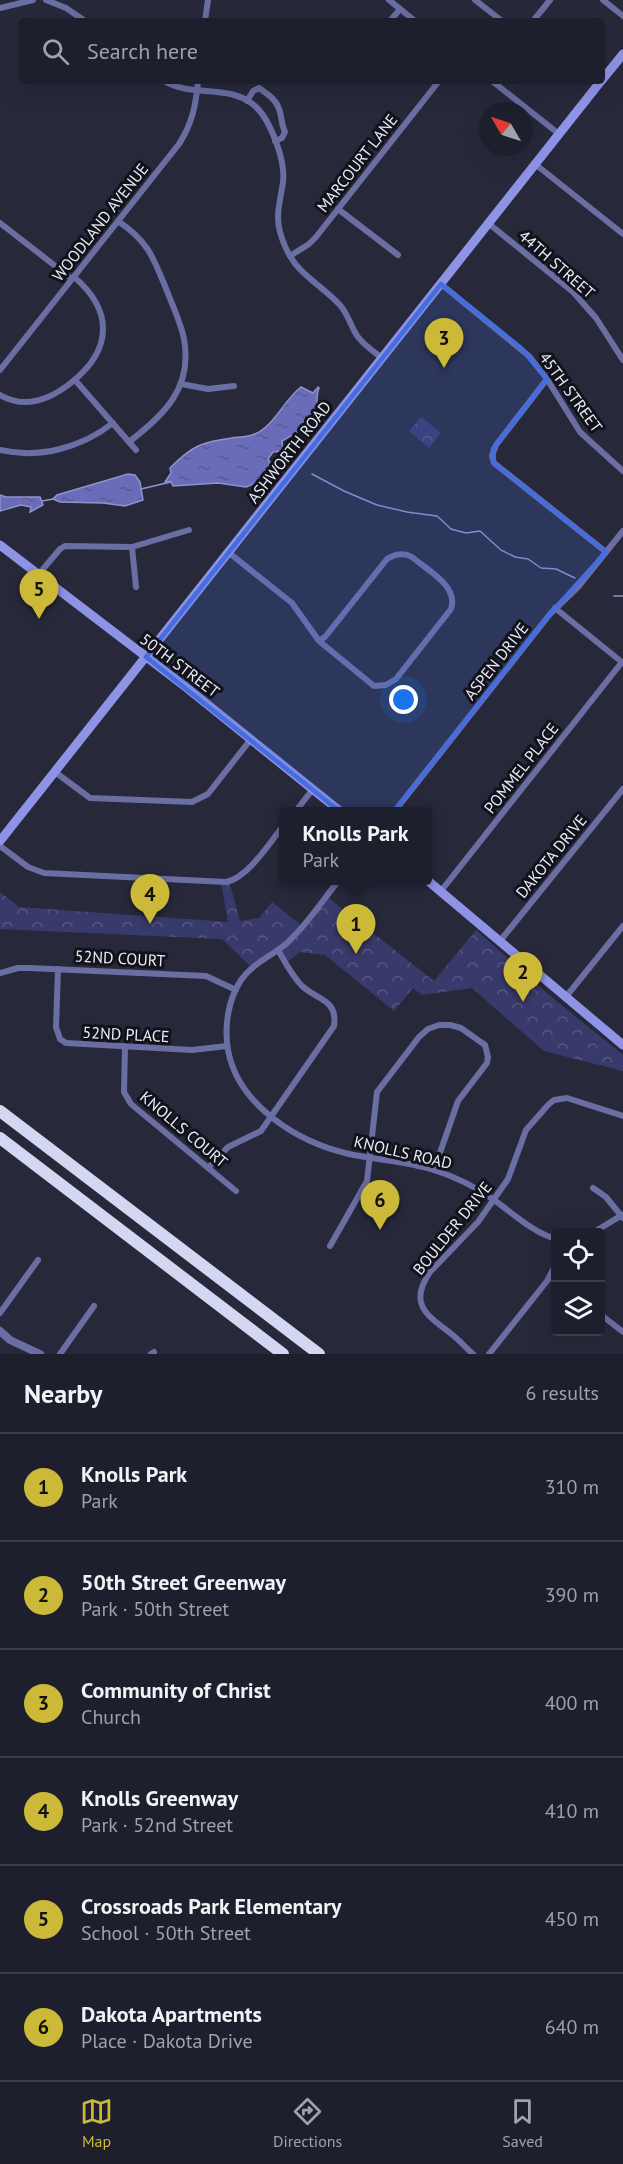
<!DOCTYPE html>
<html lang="en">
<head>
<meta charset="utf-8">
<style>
  :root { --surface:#1d1f2c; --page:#2a2c38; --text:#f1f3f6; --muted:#a0a2a9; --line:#3b3d48; --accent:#ccb938 }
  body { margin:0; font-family:"PT Sans",sans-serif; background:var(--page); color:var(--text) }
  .controls { position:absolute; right:18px; bottom:18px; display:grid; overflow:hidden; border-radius:6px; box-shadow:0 6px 24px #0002 }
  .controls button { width:54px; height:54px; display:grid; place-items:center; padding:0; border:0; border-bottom:2px solid var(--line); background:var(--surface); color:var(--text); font:30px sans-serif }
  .compass { position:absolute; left:479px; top:102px; width:54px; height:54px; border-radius:50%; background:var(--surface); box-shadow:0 6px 24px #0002; rotate:309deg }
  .you { position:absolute; left:404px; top:700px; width:21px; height:21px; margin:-15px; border:4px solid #fff; border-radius:50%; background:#1a73e8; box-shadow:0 0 0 9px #1a73e833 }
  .badge { display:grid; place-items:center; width:39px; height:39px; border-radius:50%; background:var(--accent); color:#111; font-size:20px; font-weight:700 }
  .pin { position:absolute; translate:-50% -50px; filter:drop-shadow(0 2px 3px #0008) }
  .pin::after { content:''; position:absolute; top:32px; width:21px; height:18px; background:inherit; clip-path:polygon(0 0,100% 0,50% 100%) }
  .popup { position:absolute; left:279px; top:807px; width:153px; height:78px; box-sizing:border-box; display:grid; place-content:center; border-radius:6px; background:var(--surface); filter:drop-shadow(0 2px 4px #0005); font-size:20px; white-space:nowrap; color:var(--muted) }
  .popup b { font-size:22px; color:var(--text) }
  .popup::after { content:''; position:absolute; left:50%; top:100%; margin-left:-12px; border:12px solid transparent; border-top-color:var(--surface) }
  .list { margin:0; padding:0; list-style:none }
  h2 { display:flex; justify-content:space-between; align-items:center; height:78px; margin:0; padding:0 24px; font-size:26px }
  h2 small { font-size:20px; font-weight:400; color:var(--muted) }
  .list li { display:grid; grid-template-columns:39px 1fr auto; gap:18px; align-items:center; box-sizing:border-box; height:108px; padding:0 24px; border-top:2px solid var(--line) }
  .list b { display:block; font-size:22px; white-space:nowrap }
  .list p { margin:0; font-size:20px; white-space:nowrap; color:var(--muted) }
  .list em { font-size:20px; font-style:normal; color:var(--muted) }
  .icon { flex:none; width:33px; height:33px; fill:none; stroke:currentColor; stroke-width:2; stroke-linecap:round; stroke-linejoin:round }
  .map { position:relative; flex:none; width:623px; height:1354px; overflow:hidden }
  .search { position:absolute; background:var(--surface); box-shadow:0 6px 24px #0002; left:18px; right:18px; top:18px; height:66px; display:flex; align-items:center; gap:15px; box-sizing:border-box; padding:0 21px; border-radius:6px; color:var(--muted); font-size:22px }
  .sheet { height:726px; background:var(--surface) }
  nav { display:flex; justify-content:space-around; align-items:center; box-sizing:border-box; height:84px; border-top:2px solid var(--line); background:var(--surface); font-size:16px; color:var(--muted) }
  nav a { display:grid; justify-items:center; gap:3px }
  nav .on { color:var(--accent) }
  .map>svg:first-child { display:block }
</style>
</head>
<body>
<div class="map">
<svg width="623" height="1354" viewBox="0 0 623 1354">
  <defs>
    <pattern id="park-crowns" width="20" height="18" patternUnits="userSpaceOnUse" patternTransform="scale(1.5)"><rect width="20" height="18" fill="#393a6c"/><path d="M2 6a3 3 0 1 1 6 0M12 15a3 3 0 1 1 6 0" fill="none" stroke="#565782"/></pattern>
    <pattern id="water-ripples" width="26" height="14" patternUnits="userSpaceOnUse" patternTransform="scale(1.5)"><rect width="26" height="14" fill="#6a6cba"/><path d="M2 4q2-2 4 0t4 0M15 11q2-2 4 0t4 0" fill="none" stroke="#5a5b88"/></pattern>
  </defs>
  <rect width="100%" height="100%" fill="#27293b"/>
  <g fill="url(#park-crowns)">
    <path d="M421,417L441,433L429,448L409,431Z"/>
    <path d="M229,881L240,921L259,918L272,902L302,926L326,896L434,981L476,930L549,995L623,1055V1071L544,1051L472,988L422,995L413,988L394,1011L325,955L300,952L286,963L278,951L252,968L222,939L0,929V892L19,907L228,922L221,882Z"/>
  </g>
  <g fill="url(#water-ripples)" stroke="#9092cc" stroke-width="1.5">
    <path d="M301,387L313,393L318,387L319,388C316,395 318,400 316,407C310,427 299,431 282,441L283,451L273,452L268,459L271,464L258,482L246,487L218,483L173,486L171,482H165L171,473L170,468C192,446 201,442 232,438C239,437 248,437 255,434C274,426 284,400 301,387Z"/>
    <path d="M128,474L135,475L140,482L143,500L125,506L103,503L60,502L53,499L57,495Z"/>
    <path d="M0,495L6,497H40L43,505L30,512L31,507L21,505L0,511Z"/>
  </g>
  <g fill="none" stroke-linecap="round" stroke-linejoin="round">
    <g stroke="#9092cc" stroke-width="1.5">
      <path d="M281,450L288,456"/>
      <path d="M312,474L344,491L377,505L407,512L437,516L451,529L466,533L480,531L501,550L515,557L528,559L541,568L556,569L575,578"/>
      <path d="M141,489L171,482"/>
      <path d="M42,501L53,499"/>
      <path d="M614,596H623"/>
    </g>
    <g stroke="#6a6ea2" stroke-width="6">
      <path d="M46,0L66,8L85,21"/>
      <path d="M389,0L415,21"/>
      <path d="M475,0L502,21"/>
      <path d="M603,0L623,16"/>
      <path d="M0,8L33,0"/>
      <path d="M205,21L208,0"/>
      <path d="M390,21L400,9"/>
      <path d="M533,21L550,0"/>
      <path d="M164,81C192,98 229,83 255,106C270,119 286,161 283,182C281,198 275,215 280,232C292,274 313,277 340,305C348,314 351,327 358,337C364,345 374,352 382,358"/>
      <path d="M492,81L559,134"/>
      <path d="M247,101L253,91L259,88C266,93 276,99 279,109C282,116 281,124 285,132L282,138L275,141"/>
      <path d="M535,164L623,234"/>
      <path d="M338,209L398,255"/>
      <path d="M118,221C149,242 153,257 167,291C173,307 181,323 184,339C193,388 164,415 129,442"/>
      <path d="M0,223L72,279"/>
      <path d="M488,223L573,292L596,318L623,360"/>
      <path d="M290,256L309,244L316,237L439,81"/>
      <path d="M441,284L529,356L547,379L580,432L623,471"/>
      <path d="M0,370L179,144C192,124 196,105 198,81"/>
      <path d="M547,379L496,445L492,456L494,463L606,552"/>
      <path d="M75,380L136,450"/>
      <path d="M181,384L208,389L234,386"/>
      <path d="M0,395C26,410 51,399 72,382C113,349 113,310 74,277"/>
      <path d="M0,450C39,459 81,448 113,423"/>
      <path d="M132,547L136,587"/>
      <path d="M228,552L292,603L319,641L374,686L386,685L396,679L451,609C459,586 427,570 412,557C403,552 395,554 387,559L325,637L319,641"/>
      <path d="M38,575L60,549L65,546L132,547L189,530"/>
      <path d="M555,608L623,663"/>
      <path d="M55,772L90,798L192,802L208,794L251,739"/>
      <path d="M295,812L313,789"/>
      <path d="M394,812L550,614L578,587L623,531"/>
      <path d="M0,846L28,867L44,873L226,882C248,878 270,842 284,825"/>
      <path d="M339,880C322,901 307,925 287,943C272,956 253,963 241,980C228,1000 224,1027 228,1050C238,1105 297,1142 349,1154C377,1160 406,1161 434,1170C456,1177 476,1187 494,1200C514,1214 532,1232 556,1239"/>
      <path d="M441,891L622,662"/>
      <path d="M500,941L623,789"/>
      <path d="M58,969L56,1027L60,1039L66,1043L192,1050L227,1046"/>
      <path d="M0,973L18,968H29L206,976L236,990"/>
      <path d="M565,998L623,926"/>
      <path d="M125,1047L124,1092L131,1104L236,1191"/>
      <path d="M208,1168L228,1147L261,1131L334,1026C338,999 317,1000 302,986C292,976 285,962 278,950"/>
      <path d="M593,1188L606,1197L623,1218"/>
      <path d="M594,1232L622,1215"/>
      <path d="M330,1246L367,1181L377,1092L419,1037L428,1029L439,1025H450L461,1028L485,1045L488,1057L487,1063L458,1101L434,1170"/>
      <path d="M0,1313L38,1260"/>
      <path d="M600,1314L623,1332"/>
      <path d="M60,1354L94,1306"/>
      <path d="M151,1354L154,1352"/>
      <path d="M473,1354C467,1349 461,1342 455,1337C431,1317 406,1307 430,1272L478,1222L508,1179L526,1130L548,1105L554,1100L567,1098L623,1116"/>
      <path d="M489,1354L547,1281L556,1264"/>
    </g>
    <path stroke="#6a6ea2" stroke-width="8" d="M0,1331L10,1340L40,1354"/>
    <g stroke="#8f93e6" stroke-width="9">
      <path d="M602,80L623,54"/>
      <path d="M0,545L187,688L341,812"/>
      <path d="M0,841L601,81"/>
      <path d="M427,880L623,1045"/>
    </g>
    <g stroke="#d4d7f1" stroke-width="12">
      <path d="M0,1111L319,1354"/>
      <path d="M0,1138L283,1354"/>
    </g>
  </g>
  <path fill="#466dde" fill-opacity="0.2" stroke="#466dde" stroke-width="4.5" stroke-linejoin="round" d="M441,284L521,348L547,379L493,449L494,463L606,552L550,614L373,838L146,657Z"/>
  <g text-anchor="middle" stroke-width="6" stroke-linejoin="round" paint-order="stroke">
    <g font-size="16" fill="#eaebf7" stroke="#11121a">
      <text transform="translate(357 163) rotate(-52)" y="6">MARCOURT LANE</text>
      <text transform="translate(100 222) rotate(-52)" y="6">WOODLAND AVENUE</text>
      <text transform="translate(557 264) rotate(41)" y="6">44TH STREET</text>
      <text transform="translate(571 392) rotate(54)" y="6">45TH STREET</text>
      <text transform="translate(289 452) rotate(-52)" y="6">ASHWORTH ROAD</text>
      <text transform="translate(496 661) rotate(-52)" y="6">ASPEN DRIVE</text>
      <text transform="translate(180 665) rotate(37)" y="6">50TH STREET</text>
      <text transform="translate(521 768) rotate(-52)" y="6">POMMEL PLACE</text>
      <text transform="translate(551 856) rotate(-51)" y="6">DAKOTA DRIVE</text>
      <text transform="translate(120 958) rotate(3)" y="6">52ND COURT</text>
      <text transform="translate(126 1034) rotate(3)" y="6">52ND PLACE</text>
      <text transform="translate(184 1129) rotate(40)" y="6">KNOLLS COURT</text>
      <text transform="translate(403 1152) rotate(13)" y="6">KNOLLS ROAD</text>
      <text transform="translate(452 1228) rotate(-51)" y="6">BOULDER DRIVE</text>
    </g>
  </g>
</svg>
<div class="controls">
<button><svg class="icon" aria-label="locate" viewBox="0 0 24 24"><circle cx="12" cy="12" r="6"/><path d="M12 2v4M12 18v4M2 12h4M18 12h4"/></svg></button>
<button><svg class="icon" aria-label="layers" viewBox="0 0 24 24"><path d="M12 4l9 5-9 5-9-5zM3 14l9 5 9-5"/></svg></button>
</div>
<svg class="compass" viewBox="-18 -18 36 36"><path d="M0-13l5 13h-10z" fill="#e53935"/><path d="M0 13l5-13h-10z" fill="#a0a2a9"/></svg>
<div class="you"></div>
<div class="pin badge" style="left:356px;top:954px">1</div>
<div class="popup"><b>Knolls Park</b>Park</div>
<div class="pin badge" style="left:523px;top:1002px">2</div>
<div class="pin badge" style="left:444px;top:368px">3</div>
<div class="pin badge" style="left:150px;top:924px">4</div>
<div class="pin badge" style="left:39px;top:619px">5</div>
<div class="pin badge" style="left:380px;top:1230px">6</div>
<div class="search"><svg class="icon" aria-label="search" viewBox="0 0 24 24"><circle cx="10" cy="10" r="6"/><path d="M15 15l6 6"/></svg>Search here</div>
</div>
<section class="sheet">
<h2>Nearby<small>6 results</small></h2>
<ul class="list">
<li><span class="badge">1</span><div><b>Knolls Park</b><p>Park</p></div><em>310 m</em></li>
<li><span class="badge">2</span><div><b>50th Street Greenway</b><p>Park · 50th Street</p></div><em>390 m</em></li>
<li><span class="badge">3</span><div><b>Community of Christ</b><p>Church</p></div><em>400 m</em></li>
<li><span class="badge">4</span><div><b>Knolls Greenway</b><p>Park · 52nd Street</p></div><em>410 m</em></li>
<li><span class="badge">5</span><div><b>Crossroads Park Elementary</b><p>School · 50th Street</p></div><em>450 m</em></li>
<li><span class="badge">6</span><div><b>Dakota Apartments</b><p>Place · Dakota Drive</p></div><em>640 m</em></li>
</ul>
</section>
<nav>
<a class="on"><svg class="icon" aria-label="map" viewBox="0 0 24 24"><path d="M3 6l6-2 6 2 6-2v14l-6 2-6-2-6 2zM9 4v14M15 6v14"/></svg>Map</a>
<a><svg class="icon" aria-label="directions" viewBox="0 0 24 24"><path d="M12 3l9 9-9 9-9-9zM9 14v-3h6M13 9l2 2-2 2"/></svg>Directions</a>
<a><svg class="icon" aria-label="saved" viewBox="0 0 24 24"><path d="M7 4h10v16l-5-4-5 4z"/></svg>Saved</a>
</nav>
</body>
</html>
